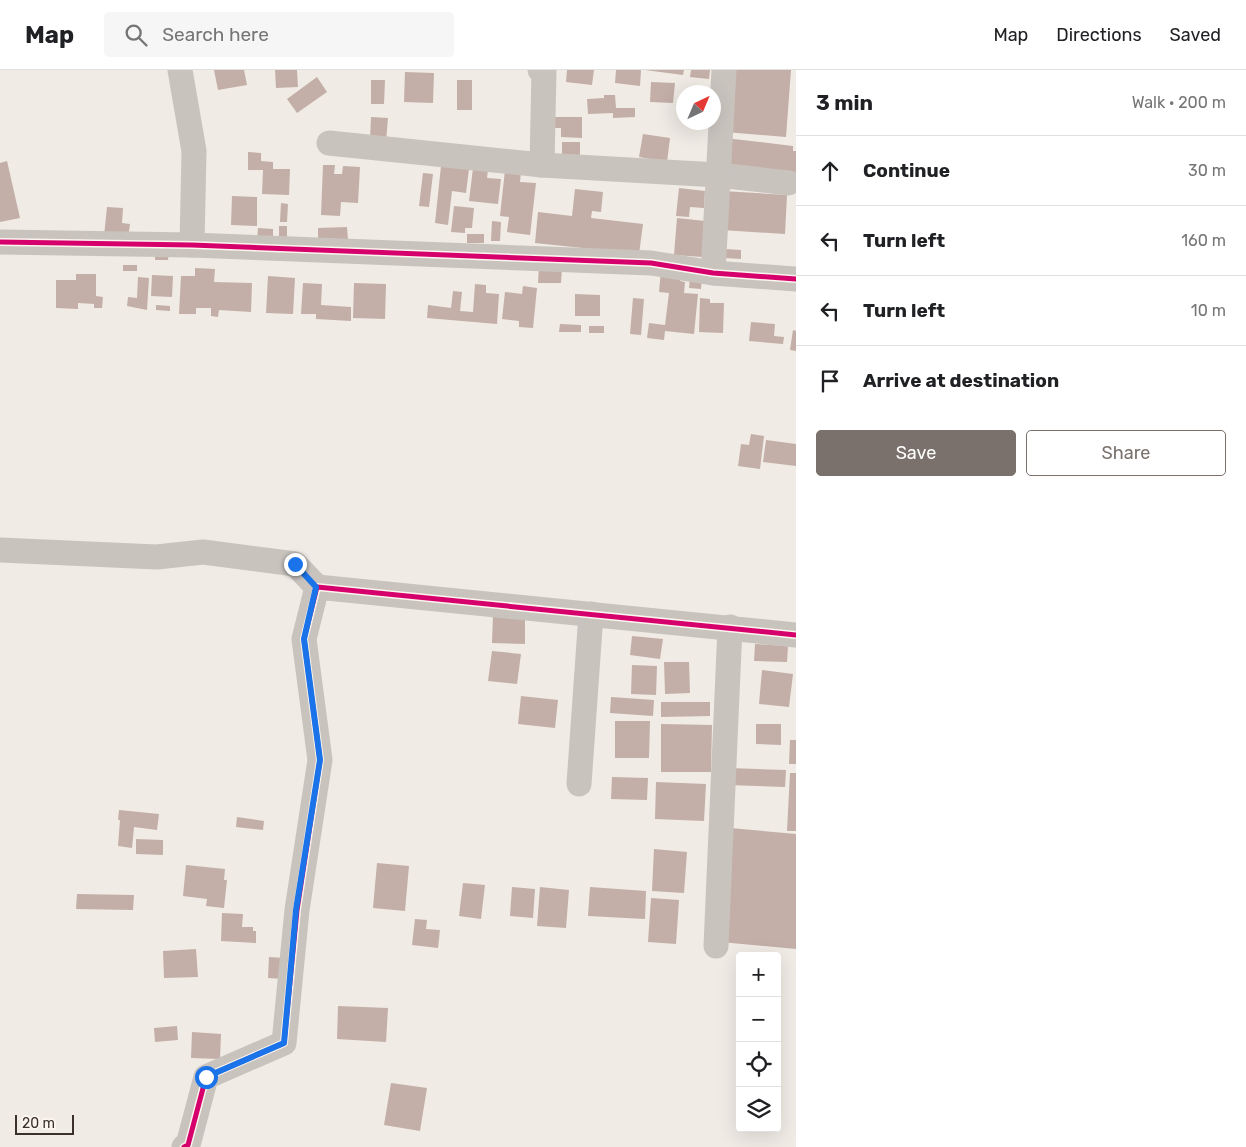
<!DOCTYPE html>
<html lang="en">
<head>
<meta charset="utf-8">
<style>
  :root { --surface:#fff; --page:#f6f6f6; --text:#202124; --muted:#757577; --line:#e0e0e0; --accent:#7a716c }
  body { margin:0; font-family:Rubik,sans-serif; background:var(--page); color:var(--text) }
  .controls { position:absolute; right:15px; bottom:15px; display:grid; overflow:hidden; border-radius:5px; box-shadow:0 5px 20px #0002 }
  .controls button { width:45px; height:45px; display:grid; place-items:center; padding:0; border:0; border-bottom:1px solid var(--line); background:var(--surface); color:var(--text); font:25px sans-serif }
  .compass { position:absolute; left:676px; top:15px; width:45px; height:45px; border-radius:50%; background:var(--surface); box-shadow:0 5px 20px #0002; rotate:44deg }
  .scale { position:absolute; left:15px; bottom:12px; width:59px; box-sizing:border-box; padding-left:5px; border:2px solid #3b302b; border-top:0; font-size:14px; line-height:18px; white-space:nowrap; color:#3b302b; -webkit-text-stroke:4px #fbf5ee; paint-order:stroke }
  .stop { position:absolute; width:15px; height:15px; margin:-11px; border:4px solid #1a73e8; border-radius:50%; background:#fff }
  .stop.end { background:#1a73e8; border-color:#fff; box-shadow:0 1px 5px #0008 }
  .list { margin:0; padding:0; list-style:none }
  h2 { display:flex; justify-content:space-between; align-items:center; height:65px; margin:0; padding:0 20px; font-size:21px }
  h2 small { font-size:16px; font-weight:400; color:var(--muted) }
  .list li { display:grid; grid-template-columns:32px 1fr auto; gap:15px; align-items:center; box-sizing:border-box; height:70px; padding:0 20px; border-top:1px solid var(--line) }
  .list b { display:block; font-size:19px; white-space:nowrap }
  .list em { font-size:16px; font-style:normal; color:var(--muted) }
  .actions { display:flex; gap:10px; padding:15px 20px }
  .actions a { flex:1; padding:11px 0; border:1px solid var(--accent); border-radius:5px; text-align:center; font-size:18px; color:var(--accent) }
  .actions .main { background:var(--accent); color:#fff }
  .icon { flex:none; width:28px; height:28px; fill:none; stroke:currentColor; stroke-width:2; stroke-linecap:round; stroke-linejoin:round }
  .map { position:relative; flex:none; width:796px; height:1077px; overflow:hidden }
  header { display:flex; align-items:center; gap:30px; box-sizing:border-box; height:70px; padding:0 25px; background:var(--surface); border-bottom:1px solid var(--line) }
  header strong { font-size:24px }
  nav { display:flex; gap:28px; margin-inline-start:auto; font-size:18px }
  .search { width:350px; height:45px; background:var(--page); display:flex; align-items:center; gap:12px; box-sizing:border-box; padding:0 18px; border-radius:5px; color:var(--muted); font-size:19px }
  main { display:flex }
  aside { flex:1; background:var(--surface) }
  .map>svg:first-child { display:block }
</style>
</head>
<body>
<header>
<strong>Map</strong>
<div class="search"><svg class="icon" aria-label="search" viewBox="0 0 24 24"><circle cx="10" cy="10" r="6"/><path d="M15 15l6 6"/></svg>Search here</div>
<nav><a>Map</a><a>Directions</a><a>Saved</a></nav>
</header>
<main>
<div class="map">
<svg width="796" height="1077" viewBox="0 0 796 1077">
  <rect width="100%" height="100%" fill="#f0ebe5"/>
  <g fill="#c3afa7">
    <path d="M214,0H244L247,15L218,20Z"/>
    <path d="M275,0H297L298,17L276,18Z"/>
    <path d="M567,0H594L592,15L566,12Z"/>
    <path d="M616,0H641L640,16L615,13Z"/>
    <path d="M645,0H684L683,5Z"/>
    <path d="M691,0H710L709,9L690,7Z"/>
    <path d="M730,0H791L786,67L725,62Z"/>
    <path d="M405,2L434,3L433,33L404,32Z"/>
    <path d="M317,7L327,22L297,43L287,29Z"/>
    <path d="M371,10H385L384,34H371Z"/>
    <rect x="457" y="10" width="15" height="30"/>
    <path d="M651,12L675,13L673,33L650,32Z"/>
    <path d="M604,25H615L616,38H635V47L613,48V43L588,44L587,29L604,28Z"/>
    <path d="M371,47L388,48L386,71L370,70Z"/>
    <path d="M554,47H582V68L561,67V58H554Z"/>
    <path d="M643,64L670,68L667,92L639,87Z"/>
    <path d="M725,68L793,76V81H796V108L721,102Z"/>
    <rect x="562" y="72" width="18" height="18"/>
    <path d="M248,82L261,83V91L273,92V99H290L289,125L262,124L263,100H248Z"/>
    <path d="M7,91L20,148L0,152V93Z"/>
    <path d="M323,95H335L334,104H342L343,96L360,97L358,133L341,132L340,146L321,145Z"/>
    <path d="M441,96L469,99L466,123L452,121L448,155L435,153Z"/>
    <path d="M473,98L488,100L487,108L501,109L498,134L469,131Z"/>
    <path d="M505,100L521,102L520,112L536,113L530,165L507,162L509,147L500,146Z"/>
    <path d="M423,103L433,104L429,137L419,136Z"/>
    <path d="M679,118L705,121L704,138L690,137L689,147L676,146Z"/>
    <path d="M575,119L603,122L601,142L592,141L591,148L643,154L639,184L535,173L538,142L572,146Z"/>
    <path d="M723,121L787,125L785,164L721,160Z"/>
    <path d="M232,126L257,127V156L231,155Z"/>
    <path d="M281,133L288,134L287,152H280Z"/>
    <path d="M454,136L474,138L472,158H465V163L451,162Z"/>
    <path d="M107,137L123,138L122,153L130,154L128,168L104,166Z"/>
    <path d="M677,148L705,151L702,187L674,185Z"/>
    <path d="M492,151L501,152L500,171H491Z"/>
    <path d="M279,156H287V173L257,171L258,158L273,159V167L279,168Z"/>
    <path d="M347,157L348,170L318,171V158Z"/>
    <rect x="467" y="164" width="17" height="9"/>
    <path d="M725,179L741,180V189L725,188Z"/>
    <path d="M155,181H169L168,190H155Z"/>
    <rect x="123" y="195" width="14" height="6"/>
    <path d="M539,196L562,197L561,213H538Z"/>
    <path d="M195,198L215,199L214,212L252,213L251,242L219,240L218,247L211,246V238H196V244H179L181,206H195Z"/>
    <path d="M661,200L682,202L680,211L685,212L684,223L698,224L694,264L665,261L664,270L647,268L649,253L665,255L669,223L659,222Z"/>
    <path d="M76,204H96V226L103,227L102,238H94V234L78,233V239L56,238V210H76Z"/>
    <path d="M152,205L173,206L172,227L151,226Z"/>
    <path d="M268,206L295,208L293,244L266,243Z"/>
    <path d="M138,207L149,208L147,240L127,236L128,227L137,228Z"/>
    <path d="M690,207L702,208L701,219L689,218Z"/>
    <path d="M303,213L322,214L321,235L351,237V251L316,249V244H301Z"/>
    <path d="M354,213L386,214L385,249L353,248Z"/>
    <path d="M475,214L486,215V223L499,224L497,254L427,248L428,235L451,238L453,221L462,222L460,241L473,242Z"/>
    <path d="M523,216L537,218L533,258L519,257V251L502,249L505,222L522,224Z"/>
    <path d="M575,224L600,225V246H575Z"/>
    <path d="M633,228L644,229L641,265L630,264Z"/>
    <path d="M700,228L710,229V233H724L723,263L699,262Z"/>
    <path d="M156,235L170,236V241L156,240Z"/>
    <path d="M751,252L775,254L774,266L784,267L783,274L749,271Z"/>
    <path d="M560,254L581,255V262H559Z"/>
    <rect x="589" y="256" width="15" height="7"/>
    <path d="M793,260L796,261V281L790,280Z"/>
    <path d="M751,364L764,366L760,399L738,396L741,374L749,375Z"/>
    <path d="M766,370L796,374V396L763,392Z"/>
    <path d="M493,545H525V574L492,573Z"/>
    <path d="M632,566L663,569L660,589L630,585Z"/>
    <path d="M755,574L788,576L787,592L754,591Z"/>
    <path d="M492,581L521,584L517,614L488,611Z"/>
    <path d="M664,592H689L690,623L665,624Z"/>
    <path d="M632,595L657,596L656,625L631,624Z"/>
    <path d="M762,600L793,604L789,637L759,634Z"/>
    <path d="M521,626L558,630L555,658L518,654Z"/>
    <path d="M611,627L654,630L653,646L610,643Z"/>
    <path d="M661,632H710V646L661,647Z"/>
    <path d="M615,651H650L649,688H615Z"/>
    <path d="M661,654L712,655L711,702H661Z"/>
    <path d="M756,654H781V675L756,674Z"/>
    <path d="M790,670H796V694H789Z"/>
    <path d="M730,698L786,700L785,717L729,715Z"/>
    <path d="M790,703H796V761H787Z"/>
    <path d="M612,707L648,708L647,730L611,729Z"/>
    <path d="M656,712L706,714L704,751L655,749Z"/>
    <path d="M119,740L159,744L157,760L134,757L132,778L118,776L120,750H118Z"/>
    <path d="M237,747L264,751L263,760L236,757Z"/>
    <path d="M730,758L796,764V879L720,872Z"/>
    <path d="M136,769L163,770V785L136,784Z"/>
    <path d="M654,779L687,782L684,823L652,821Z"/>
    <path d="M377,793L409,796L405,841L373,838Z"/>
    <path d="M186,795L225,799L224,810H227L224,838L206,836L207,829L183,826Z"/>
    <path d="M463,813L485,815L481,849L459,846Z"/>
    <path d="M512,817L535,819L533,848L510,846Z"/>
    <path d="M540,817L569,820L566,858L537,856Z"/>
    <path d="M590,817L646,821L645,849L588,846Z"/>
    <path d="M77,824L134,825L133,840L76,839Z"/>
    <path d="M651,828L679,830L676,874L648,872Z"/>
    <path d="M222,843L243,844L242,857H253V861H256V873L221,871Z"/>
    <path d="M415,849L427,850L426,859L440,860L438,878L412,875Z"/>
    <path d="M196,879L198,907L164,908L163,881Z"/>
    <path d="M269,887L285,888V909L268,908Z"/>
    <path d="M338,936L388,938L386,972L337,969Z"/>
    <path d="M177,956L178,970L155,972L154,958Z"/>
    <path d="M192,962L221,964L220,989L191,988Z"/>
    <path d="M391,1013L427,1018L420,1061L384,1055Z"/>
  </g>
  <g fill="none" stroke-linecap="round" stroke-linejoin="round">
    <g stroke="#c9c3be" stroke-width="25">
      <path d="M180,0L194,81L192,175"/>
      <path d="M540,0H544L542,95"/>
      <path d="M329,73L542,95L718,105L789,113"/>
      <path d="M0,172L192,175L651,193L713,203L796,209"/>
      <path d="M713,203L724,0"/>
      <path d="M0,480L157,487L203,482L295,494L317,517"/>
      <path d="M579,714L591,544"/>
      <path d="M716,876L730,557"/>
      <path d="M184,1077L188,1075L206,1007L284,973L297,840L320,690L304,569L317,517L796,565"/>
    </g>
    <g stroke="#fbf5ee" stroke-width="8">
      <g id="cycleway">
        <path d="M0,172L192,175L651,193L713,203L796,209"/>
        <path d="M184,1077L188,1075L206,1007L284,973L297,840L320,690L304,569L317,517L796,565"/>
      </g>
    </g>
    <use href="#cycleway" stroke="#d6006c" stroke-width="5"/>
  </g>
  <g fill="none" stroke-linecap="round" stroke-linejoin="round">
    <path stroke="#1a73e8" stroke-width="6" d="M206,1007L284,973L296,840L320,690L304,569L316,517L295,494"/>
  </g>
</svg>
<div class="controls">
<button>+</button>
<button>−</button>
<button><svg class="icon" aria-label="locate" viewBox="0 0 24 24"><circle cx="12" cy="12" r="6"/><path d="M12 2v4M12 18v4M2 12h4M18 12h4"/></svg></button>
<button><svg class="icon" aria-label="layers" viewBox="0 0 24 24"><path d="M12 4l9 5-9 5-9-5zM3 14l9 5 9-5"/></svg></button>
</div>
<svg class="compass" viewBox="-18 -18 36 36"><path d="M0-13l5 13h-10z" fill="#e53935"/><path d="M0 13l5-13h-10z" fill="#757577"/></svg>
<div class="scale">20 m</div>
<div class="stop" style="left:206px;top:1007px"></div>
<div class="stop end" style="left:295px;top:494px"></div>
</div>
<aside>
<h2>3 min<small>Walk · 200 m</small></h2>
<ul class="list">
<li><svg class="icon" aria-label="ahead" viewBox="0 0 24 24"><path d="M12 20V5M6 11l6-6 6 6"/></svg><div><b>Continue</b></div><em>30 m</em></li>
<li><svg class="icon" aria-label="left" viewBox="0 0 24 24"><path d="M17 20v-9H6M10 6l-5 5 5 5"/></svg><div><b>Turn left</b></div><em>160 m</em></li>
<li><svg class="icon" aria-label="left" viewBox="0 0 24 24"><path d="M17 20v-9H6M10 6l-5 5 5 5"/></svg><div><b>Turn left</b></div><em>10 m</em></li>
<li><svg class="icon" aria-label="arrive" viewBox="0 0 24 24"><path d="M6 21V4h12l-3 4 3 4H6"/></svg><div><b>Arrive at destination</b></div></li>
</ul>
<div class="actions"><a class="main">Save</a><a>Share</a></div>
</aside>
</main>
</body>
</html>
